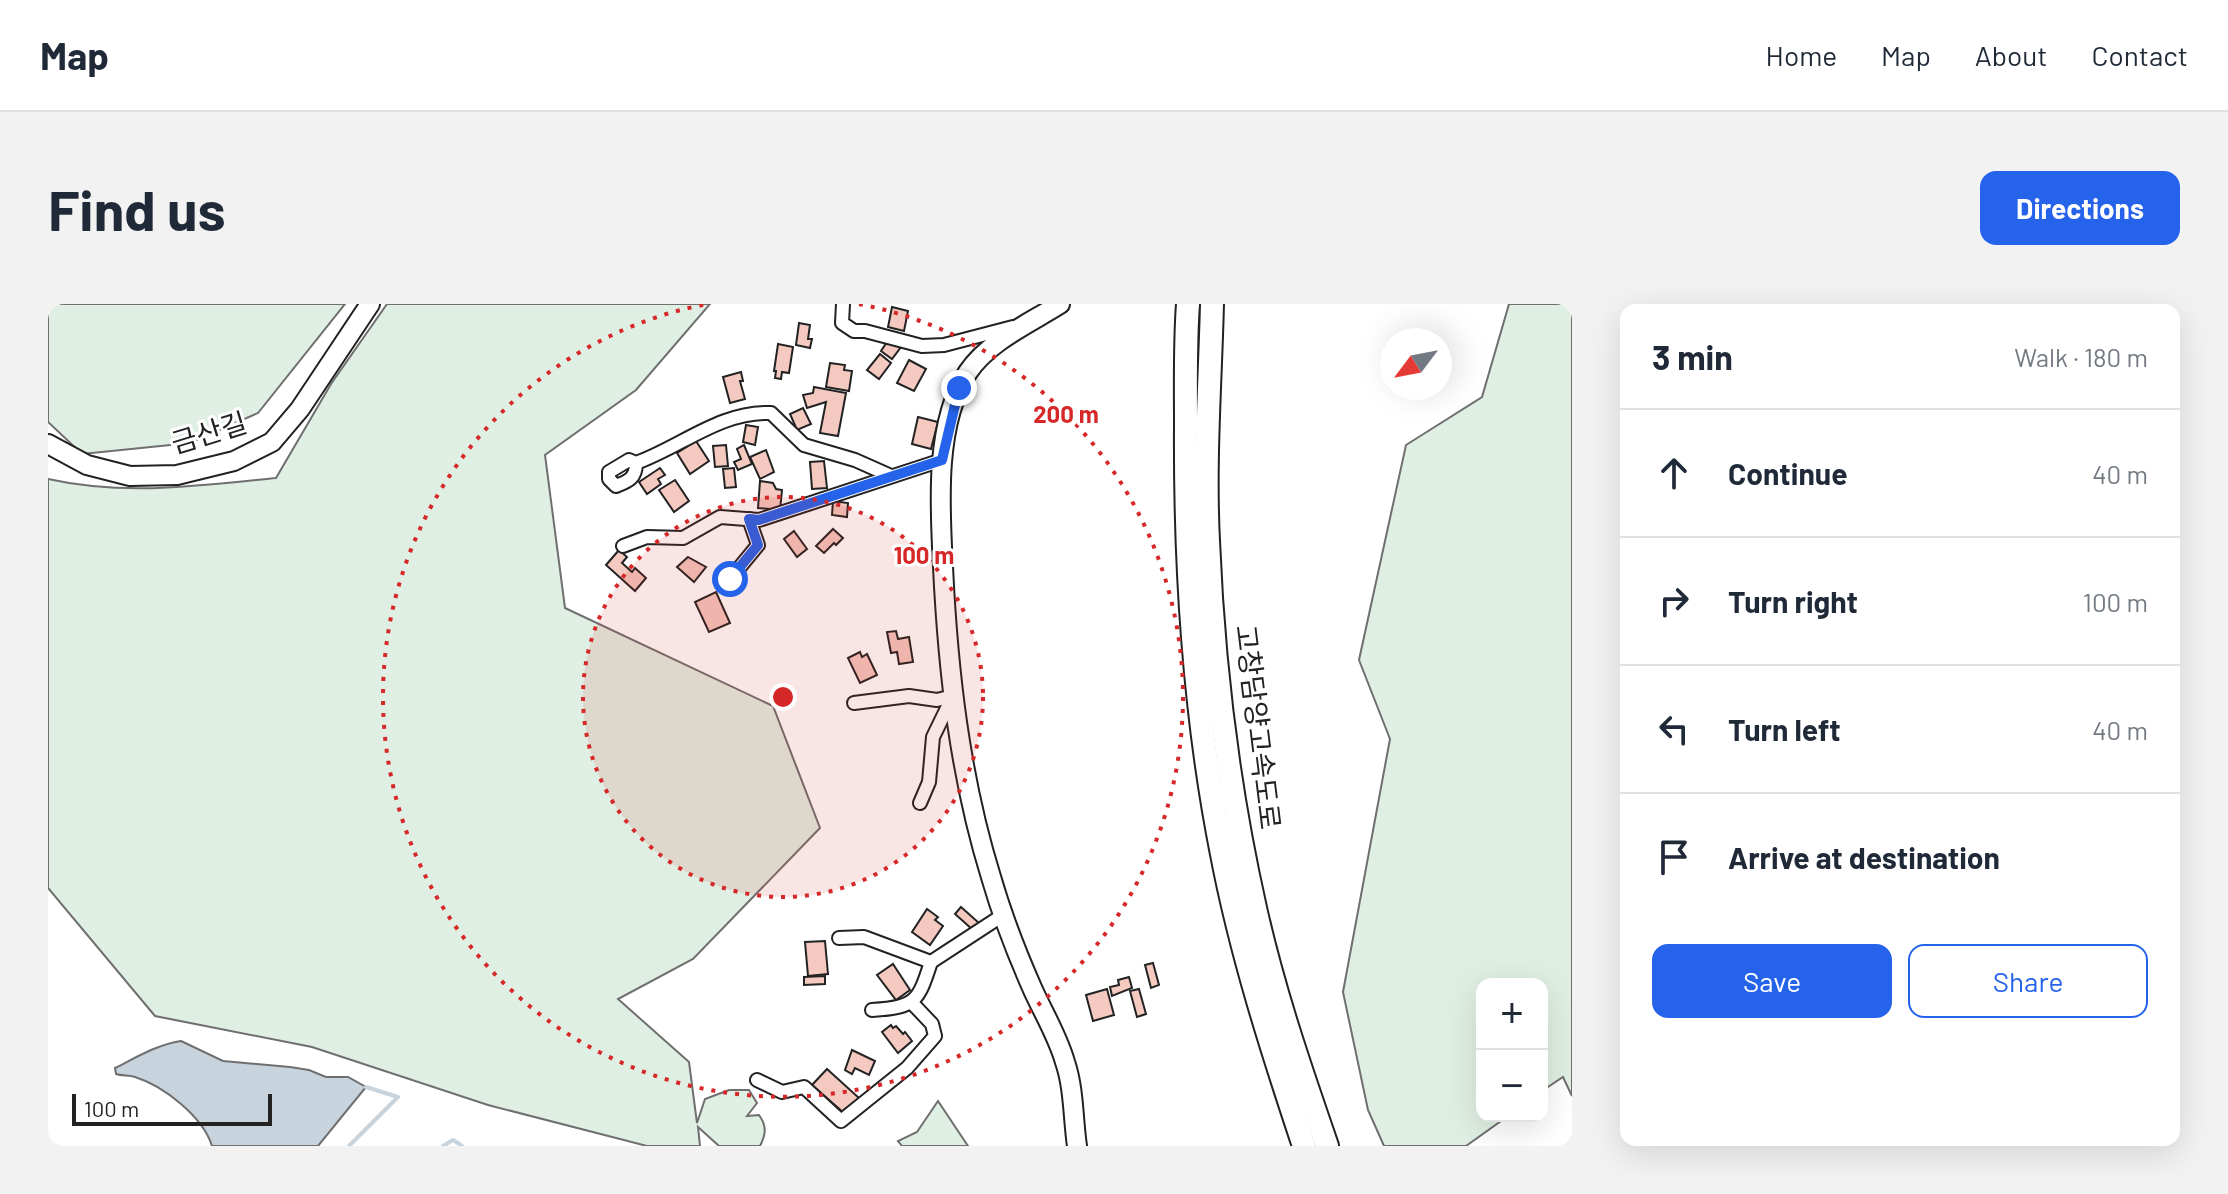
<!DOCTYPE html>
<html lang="en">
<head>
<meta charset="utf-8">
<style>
  :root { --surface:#fff; --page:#f2f2f3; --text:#1f2937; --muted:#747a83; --line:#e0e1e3; --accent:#2563eb }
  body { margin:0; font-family:Barlow,"Noto Sans KR",sans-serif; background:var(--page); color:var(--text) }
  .controls { position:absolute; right:24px; bottom:24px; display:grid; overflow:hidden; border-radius:16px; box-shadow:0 8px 32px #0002 }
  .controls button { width:72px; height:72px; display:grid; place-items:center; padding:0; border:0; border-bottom:2px solid var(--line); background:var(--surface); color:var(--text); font:40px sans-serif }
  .compass { position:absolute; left:1332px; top:24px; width:72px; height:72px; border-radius:50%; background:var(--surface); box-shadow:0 8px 32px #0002; rotate:238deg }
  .scale { position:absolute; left:24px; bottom:20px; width:200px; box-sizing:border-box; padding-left:8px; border:4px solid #222; border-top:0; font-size:22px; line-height:28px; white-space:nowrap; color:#222; -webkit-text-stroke:6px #fff; paint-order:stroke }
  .stop { position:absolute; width:24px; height:24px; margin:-18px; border:6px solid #2563eb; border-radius:50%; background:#fff }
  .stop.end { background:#2563eb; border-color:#fff; box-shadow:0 2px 8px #0008 }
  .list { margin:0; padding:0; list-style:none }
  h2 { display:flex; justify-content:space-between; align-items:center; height:104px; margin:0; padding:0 32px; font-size:34px }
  h2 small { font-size:26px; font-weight:400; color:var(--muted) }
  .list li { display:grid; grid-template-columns:52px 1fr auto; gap:24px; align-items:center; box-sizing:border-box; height:128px; padding:0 32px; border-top:2px solid var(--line) }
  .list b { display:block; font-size:30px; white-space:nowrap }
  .list em { font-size:26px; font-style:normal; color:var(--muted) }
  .actions { display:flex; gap:16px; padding:24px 32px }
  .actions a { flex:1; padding:18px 0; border:2px solid var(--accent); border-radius:16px; text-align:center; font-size:28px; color:var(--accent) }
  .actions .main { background:var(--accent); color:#fff }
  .icon { flex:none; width:44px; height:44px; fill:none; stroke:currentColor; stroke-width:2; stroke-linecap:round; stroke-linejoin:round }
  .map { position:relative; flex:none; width:1524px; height:842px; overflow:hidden; border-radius:16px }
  header { display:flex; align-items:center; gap:48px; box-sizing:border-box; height:112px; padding:0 40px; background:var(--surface); border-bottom:2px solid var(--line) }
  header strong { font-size:38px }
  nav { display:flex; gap:44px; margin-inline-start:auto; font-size:28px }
  .intro { display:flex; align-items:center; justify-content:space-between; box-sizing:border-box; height:192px; padding:0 48px }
  h1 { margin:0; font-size:56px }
  .button { padding:20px 36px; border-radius:16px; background:var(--accent); color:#fff; font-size:28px; font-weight:700 }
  main { display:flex; gap:48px; padding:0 48px }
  aside { flex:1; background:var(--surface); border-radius:16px; box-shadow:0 8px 32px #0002 }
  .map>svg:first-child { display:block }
</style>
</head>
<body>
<header>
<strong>Map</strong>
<nav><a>Home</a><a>Map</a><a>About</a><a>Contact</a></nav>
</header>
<div class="intro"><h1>Find us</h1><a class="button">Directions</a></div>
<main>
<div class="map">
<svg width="1524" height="842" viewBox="0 0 1524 842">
  <rect width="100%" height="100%" fill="#fff"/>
  <g fill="#e0efe3" stroke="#6f6f6f" stroke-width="2">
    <path d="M0,0H297L210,109L142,139L34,150L0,118Z"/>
    <path d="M339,0H662L588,86L497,151L517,304L725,402L772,524L645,655L570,695L641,758L649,819L657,795L681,786H701L709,799L699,812L711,811C719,822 718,830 712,842H671L650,823L652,842H599L440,801L264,743L107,712L0,584V175C76,192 151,182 228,174L283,80Z"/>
    <path d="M1461,0H1524V792L1515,773L1494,787V680H1434V812H1460L1418,842H1336L1320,806L1295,688L1342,435L1311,356L1358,141L1434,93Z"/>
    <path d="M890,797L920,842H854L850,837L869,828Z"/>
  </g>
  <path fill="#c7d3dd" stroke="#6f6f6f" stroke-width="2" d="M133,737L175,757L242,763L261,766L278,773H300L318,783L270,842H164C155,813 116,782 87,773C81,771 74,772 68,770L67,764C89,753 108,741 133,737Z"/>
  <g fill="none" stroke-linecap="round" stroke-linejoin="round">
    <g stroke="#c7d3dd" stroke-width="4">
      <path d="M301,842L350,793L318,783"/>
      <path d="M395,842L405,836L414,842"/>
    </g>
  </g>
  <g fill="#f3c9c0" stroke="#222" stroke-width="2">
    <path d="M844,3L860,7L856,27L840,23Z"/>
    <path d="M751,19L762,21L760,35H764L762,44L748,41Z"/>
    <path d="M841,35L853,43L844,55L833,47Z"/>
    <path d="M730,40L745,43L741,69L734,68L733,75L727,74L728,67H726Z"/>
    <path d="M832,50L843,59L831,75L819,66Z"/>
    <path d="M861,56L878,65L866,87L849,79Z"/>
    <path d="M782,59L797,61L796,66L804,67L801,87L778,83Z"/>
    <path d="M693,68L695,77H692L697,95L682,99L675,73Z"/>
    <path d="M766,83L798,89L790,132L772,129L778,98L759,104L755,91L765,89Z"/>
    <path d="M755,104L763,120L749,126L742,110Z"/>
    <path d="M870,113L890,118L883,145L864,140Z"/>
    <path d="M698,121L710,123L707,141L695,138Z"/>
    <path d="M648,137L661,157L642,170L629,149Z"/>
    <path d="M678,141L680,162L667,163L665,142Z"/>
    <path d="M696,141L704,160L690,166L686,158L693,155L689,145Z"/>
    <path d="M718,146L726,168L712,175L702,153Z"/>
    <path d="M776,157L779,184L764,185L762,158Z"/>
    <path d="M612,164L617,171L610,175L613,180L599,190L591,178Z"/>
    <path d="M686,164L688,183L677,184L675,165Z"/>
    <path d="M627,176L641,197L626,208L611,186Z"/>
    <path d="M712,177L725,179L728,185L734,186L732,206L710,204Z"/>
    <path d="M785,197L800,199L799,213L784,211Z"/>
    <path d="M785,225L795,234L788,241L786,239L776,249L768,242Z"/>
    <path d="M746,227L759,245L749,253L736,235Z"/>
    <path d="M571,246L579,253L574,259L584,268L587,264L598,274L587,287L558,261Z"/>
    <path d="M640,253L658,263L646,278L629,263Z"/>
    <path d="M668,288L682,319L661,328L647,298Z"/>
    <path d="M848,327L850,335L861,333L865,358L851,360L849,348L843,349L839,328Z"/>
    <path d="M812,348L814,353L819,350L829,371L812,379L800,354Z"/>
    <path d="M913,603L931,619L925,626L907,610Z"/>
    <path d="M879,605L890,613L887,616L895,622L882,641L864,628Z"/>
    <path d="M777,637L780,670L760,672L757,638Z"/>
    <path d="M1105,659L1111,681L1103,684L1097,661Z"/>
    <path d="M845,660L862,686L848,696L829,671Z"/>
    <path d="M777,672V680L756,681V673Z"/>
    <path d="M1081,673L1084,684L1064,692L1062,683L1071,681L1070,676Z"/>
    <path d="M1059,685L1066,711L1045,717L1038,691Z"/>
    <path d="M1091,685L1098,710L1089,713L1082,687Z"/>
    <path d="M843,721L845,724L848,722L855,730L857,728L864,737L850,749L834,728Z"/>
    <path d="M804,746L827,757L821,771L807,764L804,770L797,766Z"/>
    <path d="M779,765L811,794L797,810L764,781Z"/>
  </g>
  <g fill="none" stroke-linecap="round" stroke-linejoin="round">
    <g stroke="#222" stroke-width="16">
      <g id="street">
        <path d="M795,0L794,19L806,27H817L874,42L896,41L965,23"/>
        <path d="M588,159C588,174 581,177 568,182L561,175V168L581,156L588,159C633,143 672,107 723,109L756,141L807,156L843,172"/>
        <path d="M575,242L599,233L635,234L672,213L711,216L894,156"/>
        <path d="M682,275L710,241L701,215"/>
        <path d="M806,399L861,392L889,396L905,392"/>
        <path d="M872,499L881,478L885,433L905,392"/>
        <path d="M791,634L816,633L883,658L955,611"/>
        <path d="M824,706C868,703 870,698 883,658"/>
        <path d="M709,776L734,788L756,783L793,817L859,764L887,732L884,720L864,699"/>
      </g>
    </g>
    <g stroke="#222" stroke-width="22">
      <g id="secondary">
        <path d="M1012,0C982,19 941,37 920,68C886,120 892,204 895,263C900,368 912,473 943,573C954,611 969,650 985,686C996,710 1010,733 1017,758C1026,784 1025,815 1029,842"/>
        <path d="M0,140L39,161L82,172L129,171L186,157L224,138L252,105L322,0"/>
      </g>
    </g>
    <g stroke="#222" stroke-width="26">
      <g id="highway">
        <path d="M1140,0C1137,40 1138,81 1138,121C1137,265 1146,409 1174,550C1193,649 1224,746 1256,842"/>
        <path d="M1164,0C1162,79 1156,158 1160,237C1165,360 1180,484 1207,604C1225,685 1252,764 1279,842"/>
      </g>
    </g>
    <use href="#street" stroke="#fff" stroke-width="12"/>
    <use href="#secondary" stroke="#fff" stroke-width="18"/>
    <use href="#highway" stroke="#fff" stroke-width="22"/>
  </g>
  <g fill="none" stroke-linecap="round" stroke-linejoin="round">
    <path stroke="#2563eb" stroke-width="10" d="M682,275L710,241L701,215L711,216L894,156L911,84"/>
  </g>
  <circle cx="735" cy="393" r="200" fill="#d62828" fill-opacity=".12"/>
  <g fill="none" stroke="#d62828" stroke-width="4" stroke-dasharray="4 8">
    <circle cx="735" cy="393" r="200"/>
    <path d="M811 0A400 400 0 1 1 659 0"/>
  </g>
  <g text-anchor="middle" stroke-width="6" stroke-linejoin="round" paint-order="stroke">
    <g font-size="28" fill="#222" stroke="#fff">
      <text transform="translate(161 129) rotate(-17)" y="10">금산길</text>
      <text transform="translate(1210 423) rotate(83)" y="10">고창담양고속도로</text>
    </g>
  </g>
  <circle cx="735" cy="393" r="12" fill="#d62828" stroke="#fff" stroke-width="4"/>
  <g font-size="24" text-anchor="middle" font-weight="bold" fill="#d62828" stroke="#fff" stroke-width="6" stroke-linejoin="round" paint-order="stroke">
    <text x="1018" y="119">200 m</text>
    <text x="876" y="260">100 m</text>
  </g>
</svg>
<div class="controls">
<button>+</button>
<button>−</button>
</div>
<svg class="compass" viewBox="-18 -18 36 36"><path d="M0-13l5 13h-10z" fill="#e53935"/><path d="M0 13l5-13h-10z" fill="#747a83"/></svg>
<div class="scale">100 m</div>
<div class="stop" style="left:682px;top:275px"></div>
<div class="stop end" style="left:911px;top:84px"></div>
</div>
<aside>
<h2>3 min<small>Walk · 180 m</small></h2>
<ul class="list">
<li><svg class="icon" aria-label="ahead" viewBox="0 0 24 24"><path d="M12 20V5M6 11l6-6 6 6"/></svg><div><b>Continue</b></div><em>40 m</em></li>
<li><svg class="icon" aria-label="right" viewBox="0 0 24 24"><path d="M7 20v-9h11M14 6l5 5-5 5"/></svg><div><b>Turn right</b></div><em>100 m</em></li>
<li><svg class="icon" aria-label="left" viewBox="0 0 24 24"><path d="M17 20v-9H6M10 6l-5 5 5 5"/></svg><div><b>Turn left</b></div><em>40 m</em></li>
<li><svg class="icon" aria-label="arrive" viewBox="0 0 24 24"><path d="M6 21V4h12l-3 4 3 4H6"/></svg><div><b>Arrive at destination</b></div></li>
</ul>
<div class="actions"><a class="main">Save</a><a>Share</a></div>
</aside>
</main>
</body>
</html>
